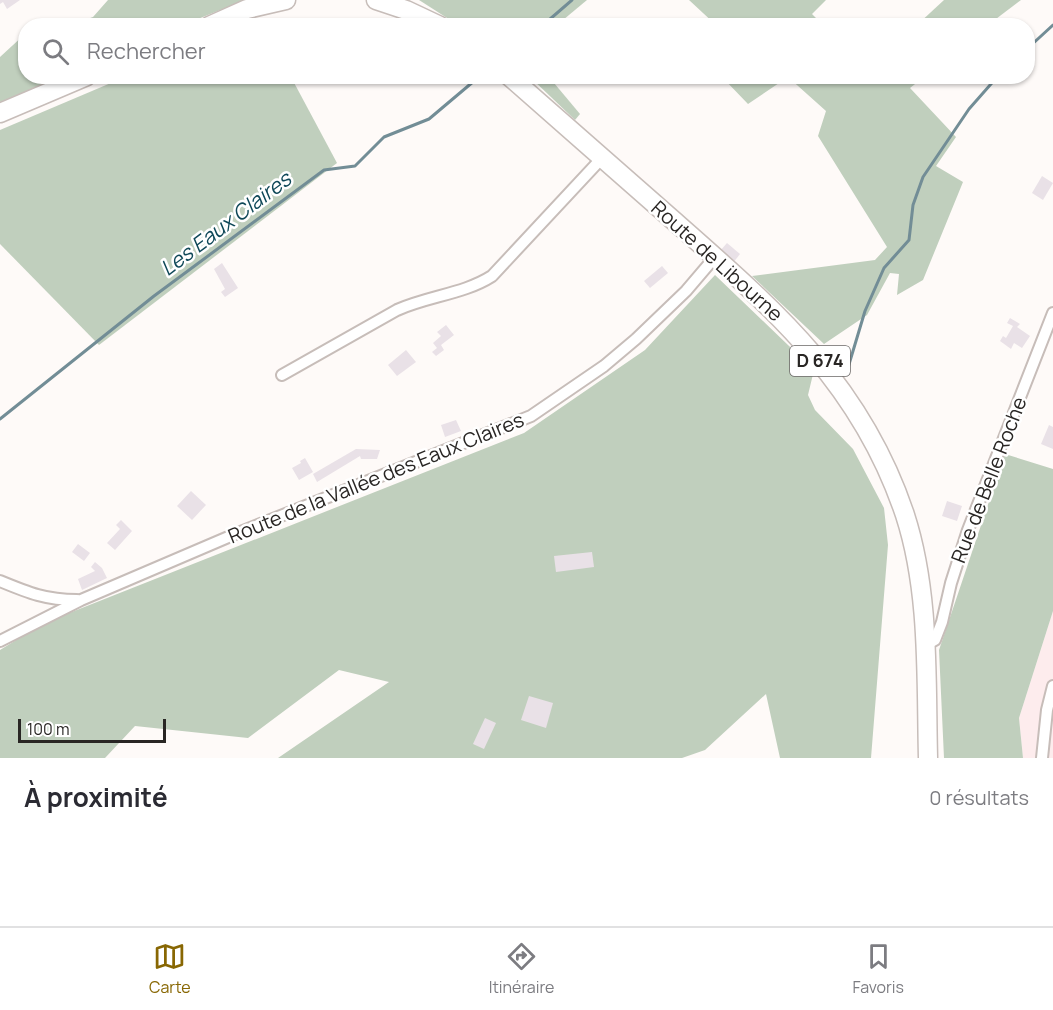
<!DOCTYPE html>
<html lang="fr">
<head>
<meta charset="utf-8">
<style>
  :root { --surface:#fff; --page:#f2f2f3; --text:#2b2b33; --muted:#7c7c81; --line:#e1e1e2; --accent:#886703 }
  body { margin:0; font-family:Manrope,sans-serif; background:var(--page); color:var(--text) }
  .scale { position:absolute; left:18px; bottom:15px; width:148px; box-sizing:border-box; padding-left:6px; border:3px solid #292624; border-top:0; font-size:16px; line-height:21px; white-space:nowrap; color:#292624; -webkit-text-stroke:4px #fff; paint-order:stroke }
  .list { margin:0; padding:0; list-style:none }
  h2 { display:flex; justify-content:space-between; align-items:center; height:78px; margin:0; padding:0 24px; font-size:26px }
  h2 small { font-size:20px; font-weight:400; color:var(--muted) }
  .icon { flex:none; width:33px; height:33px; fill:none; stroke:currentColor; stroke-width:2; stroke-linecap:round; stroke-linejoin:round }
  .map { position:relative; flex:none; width:1053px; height:758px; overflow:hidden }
  .search { position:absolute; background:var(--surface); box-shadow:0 2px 4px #0004; left:18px; right:18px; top:18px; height:66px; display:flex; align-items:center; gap:15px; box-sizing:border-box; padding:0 21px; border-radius:24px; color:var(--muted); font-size:22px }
  .sheet { height:168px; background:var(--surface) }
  nav { display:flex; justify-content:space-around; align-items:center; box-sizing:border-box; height:84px; border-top:2px solid var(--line); background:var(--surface); font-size:16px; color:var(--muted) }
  nav a { display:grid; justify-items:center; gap:3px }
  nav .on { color:var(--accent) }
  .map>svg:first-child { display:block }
</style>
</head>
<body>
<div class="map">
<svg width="1053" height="758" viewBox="0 0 1053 758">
  <rect width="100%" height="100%" fill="#fefaf8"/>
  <path fill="#fdeced" d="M1053,611V758H1023L1019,718Z"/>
  <g fill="#c0cfbd">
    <path d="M108,0H245L183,25H71L93,17Z"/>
    <path d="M419,0H587L557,25H458Z"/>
    <path d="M689,0H826L812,14L823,25L717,26Z"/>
    <path d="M944,0H1021L988,25H917Z"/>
    <path d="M25,34L26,76L60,77L0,102V57Z"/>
    <path d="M125,77H291L337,163L99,345L0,244V130Z"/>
    <path d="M530,77H549L580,114L575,120Z"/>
    <path d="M722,77H924L910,88L956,137L936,166L963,182L923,280L897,295L899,274L890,273L867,315L824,344L752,276L875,260L887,247L818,136L826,111L788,77L748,104Z"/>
    <path d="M715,275L814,370L808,395L815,410L853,449L884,508L888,545L871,758H780L766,694L705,750L682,758H278L389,682L339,670L248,738L135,726L105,758H0V650L44,623L524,433L645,350Z"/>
    <path d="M1005,454L1053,469V611L1019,718L1023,758H944L939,650Z"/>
  </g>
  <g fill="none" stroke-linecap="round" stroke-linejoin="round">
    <g stroke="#728d96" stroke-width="3">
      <path d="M542,26L572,0"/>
      <path d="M1028,48L1053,25"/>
      <path d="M847,371L865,311L884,268L909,240L913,205L923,177L969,109L998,76"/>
      <path d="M0,419L154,296L324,170L355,166L384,137L429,119L480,76"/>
    </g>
  </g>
  <g fill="#e9e1e7">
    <path d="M0,0H20L7,9L3,2L0,4Z"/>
    <path d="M1042,176L1053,183L1043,200L1032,193Z"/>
    <path d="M727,243L740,254L733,263L720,251Z"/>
    <path d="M222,263L238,288L225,297L221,292L225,289L214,269Z"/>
    <path d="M662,266L668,273L650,288L644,281Z"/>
    <path d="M1010,318L1020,324L1017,327L1030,336L1022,348L1014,343L1011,349L1000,341L1003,336L1006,338L1013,326L1007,323Z"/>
    <path d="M446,325L454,335L441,345L444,350L436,356L432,352L437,348L433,343L441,336L437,332Z"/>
    <path d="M406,350L416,362L397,376L388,365Z"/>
    <path d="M456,420L461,431L445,437L441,425Z"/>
    <path d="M1049,425L1053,427V449L1041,444Z"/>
    <path d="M356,449L380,450L377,459H361L360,456L317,482L313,474Z"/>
    <path d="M305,458L313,472L299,480L292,468L301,463L300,461Z"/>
    <path d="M191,491L206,505L192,520L177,506Z"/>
    <path d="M947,501L962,506L957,521L942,516Z"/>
    <path d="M121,520L132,531L115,550L107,543L120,529L116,525Z"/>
    <path d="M78,544L90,553L84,561L72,552Z"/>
    <path d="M592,552L594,567L556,572L554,556Z"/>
    <path d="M95,562L102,568L107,578L82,590L78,579L95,571L91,567Z"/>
    <path d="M529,696L553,703L546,728L521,720Z"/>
    <path d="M485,718L496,723L484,749L473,744Z"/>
  </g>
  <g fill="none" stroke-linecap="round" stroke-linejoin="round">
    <g stroke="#c7bdb9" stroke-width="14">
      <g id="street">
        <path d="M282,375L397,310C428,296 464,294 492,276L602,158"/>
        <path d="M0,581C29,593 46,600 77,600"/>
        <path d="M0,641L81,600L233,535L531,416L604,366L636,339L686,291L715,257"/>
        <path d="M926,645L935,640L942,622L951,583L968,530L1053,313"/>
        <path d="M1042,758L1047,710L1053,686"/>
      </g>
    </g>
    <g stroke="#c7bdb9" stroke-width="21">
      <g id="primary">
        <path d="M376,0L406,10L440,26"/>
        <path d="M209,26L247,9L286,0"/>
        <path d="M509,76C564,124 618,172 673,220C774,309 861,383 905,515C930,592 926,678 928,758"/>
        <path d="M0,113L87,76"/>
      </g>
    </g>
    <use href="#street" stroke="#fff" stroke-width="10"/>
    <use href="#primary" stroke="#fff" stroke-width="18"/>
  </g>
  <g text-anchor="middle" stroke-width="5" stroke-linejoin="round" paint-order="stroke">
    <rect fill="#fff" stroke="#696766" stroke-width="1.5" x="790" y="346" width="60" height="30" rx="4.5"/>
    <g font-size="18" font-weight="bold" fill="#292624">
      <text x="820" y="367">D 674</text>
    </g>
    <g font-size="20" fill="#292624" stroke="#fff">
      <text transform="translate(717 261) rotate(42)" y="7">Route de Libourne</text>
      <text transform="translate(376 478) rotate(-22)" y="7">Route de la Vallée des Eaux Claires</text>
      <text transform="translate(989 480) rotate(-69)" y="7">Rue de Belle Roche</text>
    </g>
    <g font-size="21" font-style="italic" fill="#0f4858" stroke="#fff">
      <text transform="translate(226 224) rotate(-37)" y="7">Les Eaux Claires</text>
    </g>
  </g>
</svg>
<div class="scale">100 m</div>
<div class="search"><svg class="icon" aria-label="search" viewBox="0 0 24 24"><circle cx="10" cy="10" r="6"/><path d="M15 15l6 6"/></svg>Rechercher</div>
</div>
<section class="sheet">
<h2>À proximité<small>0 résultats</small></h2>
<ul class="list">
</ul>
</section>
<nav>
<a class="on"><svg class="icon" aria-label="map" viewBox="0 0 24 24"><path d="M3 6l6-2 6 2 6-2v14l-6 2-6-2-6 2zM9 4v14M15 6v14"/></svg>Carte</a>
<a><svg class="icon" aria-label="directions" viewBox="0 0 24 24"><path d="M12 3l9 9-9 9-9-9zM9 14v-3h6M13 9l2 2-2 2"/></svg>Itinéraire</a>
<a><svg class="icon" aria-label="saved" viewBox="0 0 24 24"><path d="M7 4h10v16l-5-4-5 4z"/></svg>Favoris</a>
</nav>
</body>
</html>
